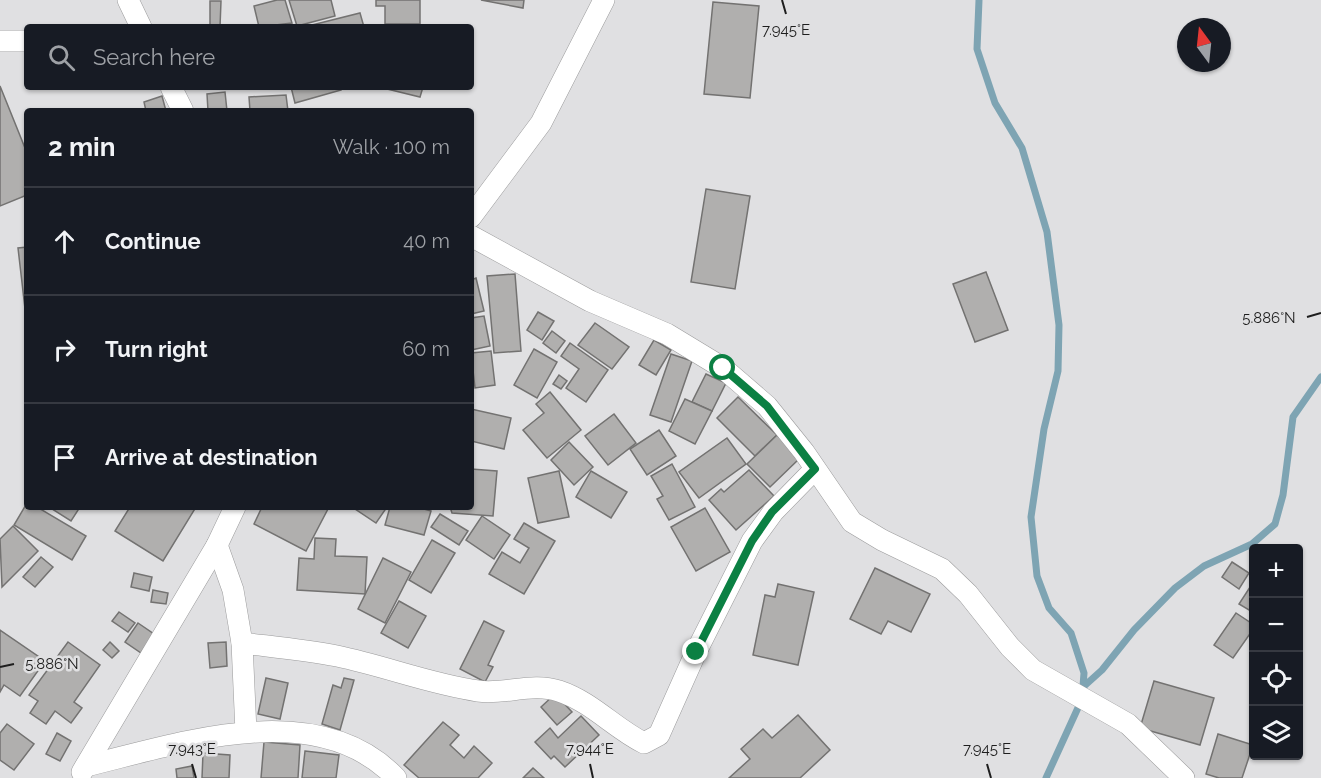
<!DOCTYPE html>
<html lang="en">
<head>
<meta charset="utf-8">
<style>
  :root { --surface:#171b24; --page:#242831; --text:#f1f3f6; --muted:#9ea1a6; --line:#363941 }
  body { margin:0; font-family:Raleway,sans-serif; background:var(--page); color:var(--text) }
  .controls { position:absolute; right:18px; bottom:18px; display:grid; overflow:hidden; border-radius:6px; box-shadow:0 2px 4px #0004 }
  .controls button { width:54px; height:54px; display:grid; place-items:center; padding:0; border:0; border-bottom:2px solid var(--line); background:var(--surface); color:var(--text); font:30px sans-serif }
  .compass { position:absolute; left:1177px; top:18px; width:54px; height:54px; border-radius:50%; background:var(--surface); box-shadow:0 2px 4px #0004; rotate:345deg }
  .stop { position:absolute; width:18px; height:18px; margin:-14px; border:4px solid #0b8043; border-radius:50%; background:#fff }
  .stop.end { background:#0b8043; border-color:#fff; box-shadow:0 2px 6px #0008 }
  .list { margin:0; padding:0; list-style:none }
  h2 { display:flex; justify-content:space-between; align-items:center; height:78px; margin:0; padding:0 24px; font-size:26px }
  h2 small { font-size:20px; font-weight:400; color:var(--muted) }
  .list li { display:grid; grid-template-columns:39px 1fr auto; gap:18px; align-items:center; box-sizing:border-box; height:108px; padding:0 24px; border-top:2px solid var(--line) }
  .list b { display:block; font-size:22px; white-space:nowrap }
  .list em { font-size:20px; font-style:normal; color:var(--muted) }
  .icon { flex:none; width:33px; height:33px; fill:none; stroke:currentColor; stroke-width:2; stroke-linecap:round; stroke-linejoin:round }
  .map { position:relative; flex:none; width:1321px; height:778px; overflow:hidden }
  .search { position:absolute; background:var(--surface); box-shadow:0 2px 4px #0004; left:24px; top:24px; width:450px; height:66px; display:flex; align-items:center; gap:15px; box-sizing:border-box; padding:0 21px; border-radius:6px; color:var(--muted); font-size:22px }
  .panel { position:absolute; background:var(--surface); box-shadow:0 2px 4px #0004; left:24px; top:108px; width:450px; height:402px; border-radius:6px }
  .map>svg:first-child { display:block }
</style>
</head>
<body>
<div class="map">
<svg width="1321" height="778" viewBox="0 0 1321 778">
  <rect width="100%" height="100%" fill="#e0e0e2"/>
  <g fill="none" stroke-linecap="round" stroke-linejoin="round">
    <g stroke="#7ea4b3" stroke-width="7">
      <path d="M979,0L977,49L995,103L1022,148L1047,232L1059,325L1058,371L1044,429L1031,517L1037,576L1049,608L1071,633L1084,673L1082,699L1046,778"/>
      <path d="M1082,688L1102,670L1134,630L1175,588L1204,566L1252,544L1275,524L1283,495L1293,417L1321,377"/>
    </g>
  </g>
  <g fill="#b0afae" stroke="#737271" stroke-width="1.5">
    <path d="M277,0H285L292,23L259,27L254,6Z"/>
    <path d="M289,0H331L335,16L297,26Z"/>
    <path d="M376,0H420V24H385V6H376Z"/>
    <path d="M481,0H524L523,8Z"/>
    <path d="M210,1H221L220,27H210Z"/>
    <path d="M713,2L759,6L750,98L704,94Z"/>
    <path d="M360,13L364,27H313L312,25Z"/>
    <path d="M0,86L27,153V195L0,206Z"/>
    <path d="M291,87H340L341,90L295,103Z"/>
    <path d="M379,87H423L420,97Z"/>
    <path d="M225,92L227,111H208L207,94Z"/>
    <path d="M286,95L288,111H250L249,97Z"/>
    <path d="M162,96L166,111H146L144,102Z"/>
    <path d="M706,189L750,196L735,289L691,282Z"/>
    <path d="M27,247V326L18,248Z"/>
    <path d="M986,272L1008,330L975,342L953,284Z"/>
    <path d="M515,274L521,351L494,353L487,276Z"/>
    <path d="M476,278L484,311L471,314V280Z"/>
    <path d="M538,312L554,321L542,340L527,330Z"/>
    <path d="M484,316L490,346L471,350V318Z"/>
    <path d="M595,323L629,347L612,369L578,345Z"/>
    <path d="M552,331L565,341L556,353L543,343Z"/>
    <path d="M654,340L671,350L656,375L639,365Z"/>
    <path d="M570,343L608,370L586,402L566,388L579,369L561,356Z"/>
    <path d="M534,349L557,362L537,398L514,385Z"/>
    <path d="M491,351L495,385L475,388L471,353Z"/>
    <path d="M671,354L692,361L671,422L650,415Z"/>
    <path d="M706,374L726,383L712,411L692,402Z"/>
    <path d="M559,375L567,381L561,389L553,384Z"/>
    <path d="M550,392L581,430L547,458L523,430L544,413L536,404Z"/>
    <path d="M738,397L777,435L755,456L717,418Z"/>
    <path d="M685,399L712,411L695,444L669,431Z"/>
    <path d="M471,409L511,418L504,449L471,441Z"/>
    <path d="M614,414L636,443L608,465L585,436Z"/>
    <path d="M659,430L676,456L647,475L630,449Z"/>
    <path d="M777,435L800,458L770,487L747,464Z"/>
    <path d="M727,438L746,464L699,498L679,472Z"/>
    <path d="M569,442L593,467L574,485L551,460Z"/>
    <path d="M672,464L695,507L669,520L657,499L663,496L651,476Z"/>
    <path d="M471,469L497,471L493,516L452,513L450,507H471Z"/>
    <path d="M749,470L774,496L736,530L709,500L721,489L724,492Z"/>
    <path d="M559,471L569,517L538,523L528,478Z"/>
    <path d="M591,471L627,492L611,518L576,497Z"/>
    <path d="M27,503V507H37L86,536L72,560L14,525Z"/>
    <path d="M49,507H80L71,521Z"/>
    <path d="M130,507H196L163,561L115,531Z"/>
    <path d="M262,507H329L306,551L254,524Z"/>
    <path d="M352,507H387L376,523Z"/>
    <path d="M390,507H417L431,511L424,535L385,525Z"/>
    <path d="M705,508L730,552L696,571L671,527Z"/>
    <path d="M440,514L468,531L459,545L431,527Z"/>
    <path d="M482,516L510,535L494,559L466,540Z"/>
    <path d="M524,523L555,541L524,594L489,574L502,552L520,563L529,548L514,539Z"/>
    <path d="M13,526L38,551L2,587L0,539Z"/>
    <path d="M315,538L336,539L335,556L367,557L365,594L297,590L299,558L314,559Z"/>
    <path d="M432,540L455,553L431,593L409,580Z"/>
    <path d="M41,557L53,567L35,587L23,577Z"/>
    <path d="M383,558L411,572L385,623L358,609Z"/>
    <path d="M1232,562L1249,573L1239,589L1222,577Z"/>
    <path d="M875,568L930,594L911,632L888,621L881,634L850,619Z"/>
    <path d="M134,573L152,577L149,591L131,587Z"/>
    <path d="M1254,581V613L1239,604Z"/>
    <path d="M778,584L814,592L798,665L753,655L765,595L775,597Z"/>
    <path d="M153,590L168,593L166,604L151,602Z"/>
    <path d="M399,601L426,616L408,648L381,633Z"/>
    <path d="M119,612L135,623L128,632L112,621Z"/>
    <path d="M1236,613L1254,625V628L1233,658L1214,645Z"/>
    <path d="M484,621L504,631L488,665L493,667L485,682L460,669Z"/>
    <path d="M138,623L154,634L141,653L125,642Z"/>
    <path d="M0,630L45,661L20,696L4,685L0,692Z"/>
    <path d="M68,642L100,665L74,702L82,708L71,723L55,711L46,724L30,713L38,701L29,695Z"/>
    <path d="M110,642L119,651L112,658L103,650Z"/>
    <path d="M226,642L227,666L210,668L208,643Z"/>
    <path d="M266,678L288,683L280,719L258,714Z"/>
    <path d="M344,678L354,680L340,730L322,724L333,685L341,688Z"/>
    <path d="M1154,681L1214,698L1200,745L1140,728Z"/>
    <path d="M555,694L572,712L557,725L541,707Z"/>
    <path d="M798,715L830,750L800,778H729L750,759L741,749L763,729L772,738Z"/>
    <path d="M581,716L599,735L565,767L554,756L551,759L535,742L550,728L558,738Z"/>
    <path d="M443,722L459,735L450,745L464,758L474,746L492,763L478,778H419L404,765Z"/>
    <path d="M7,724L34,744L14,770L0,760V733Z"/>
    <path d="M57,733L71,741L60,761L46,754Z"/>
    <path d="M1218,734L1253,745L1242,778H1219L1206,774Z"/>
    <path d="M264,742L300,745L298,778H261Z"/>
    <path d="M305,751L339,755L336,778H302Z"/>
    <path d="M203,753L230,755L229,778H202Z"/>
    <path d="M192,766L194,778H177L176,769Z"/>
    <path d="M533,768L544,778H523Z"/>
  </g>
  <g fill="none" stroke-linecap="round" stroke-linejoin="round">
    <g stroke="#9b9b9c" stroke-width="22">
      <g id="minor">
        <path d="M128,0L141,27"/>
        <path d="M0,41H27"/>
        <path d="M171,87L183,111"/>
        <path d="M471,217L541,123L604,0"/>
        <path d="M471,236L590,301L667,334L723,368L767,406L804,452L852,522L882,540L942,569L968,594L1010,647L1033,670L1128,724L1184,778"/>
        <path d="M217,545L233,590L242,643L246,732"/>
        <path d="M242,643C274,647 306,650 337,656C385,666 430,684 478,691C505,695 532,682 559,691C592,702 614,728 644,743L659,735L696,652L752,541L773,512L815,469"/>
        <path d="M86,766C181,743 318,696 396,778"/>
        <path d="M82,772L217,545L235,507"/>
      </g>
    </g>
    <use href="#minor" stroke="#fff" stroke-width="21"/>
  </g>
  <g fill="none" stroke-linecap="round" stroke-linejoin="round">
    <path stroke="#0b8043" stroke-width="8" d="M696,652L752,541L772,512L815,469L767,406L723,368"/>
  </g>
  <path fill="none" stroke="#1e1e1e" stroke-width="2" d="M782,0L786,14M1307,317L1321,313M0,667L14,664M192,764L196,778M590,764L593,778M987,764L991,778"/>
  <g font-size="15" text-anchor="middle" fill="#1e1e1e" stroke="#e0e0e2" stroke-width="5" stroke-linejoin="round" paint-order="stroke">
    <text x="786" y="35">7.945°E</text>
    <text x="1269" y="323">5.886°N</text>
    <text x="52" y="669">5.886°N</text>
    <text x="192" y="754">7.943°E</text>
    <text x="590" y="754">7.944°E</text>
    <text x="987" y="754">7.945°E</text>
  </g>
</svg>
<div class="controls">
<button>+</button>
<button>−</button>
<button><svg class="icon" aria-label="locate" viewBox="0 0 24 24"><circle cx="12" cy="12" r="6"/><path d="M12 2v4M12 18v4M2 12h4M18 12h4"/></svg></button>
<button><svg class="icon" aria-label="layers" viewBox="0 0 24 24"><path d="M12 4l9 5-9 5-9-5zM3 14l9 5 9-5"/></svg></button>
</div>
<svg class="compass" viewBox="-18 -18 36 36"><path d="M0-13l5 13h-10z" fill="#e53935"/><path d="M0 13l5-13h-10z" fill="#9ea1a6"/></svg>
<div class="stop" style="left:723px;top:368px"></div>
<div class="stop end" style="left:696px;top:652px"></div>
<div class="search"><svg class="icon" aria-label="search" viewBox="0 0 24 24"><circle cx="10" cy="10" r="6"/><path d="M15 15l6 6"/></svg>Search here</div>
<section class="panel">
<h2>2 min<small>Walk · 100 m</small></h2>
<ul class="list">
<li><svg class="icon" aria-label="ahead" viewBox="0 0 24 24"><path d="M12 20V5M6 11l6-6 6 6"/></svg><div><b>Continue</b></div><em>40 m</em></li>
<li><svg class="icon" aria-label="right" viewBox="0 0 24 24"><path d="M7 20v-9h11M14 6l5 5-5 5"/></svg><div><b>Turn right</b></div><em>60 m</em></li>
<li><svg class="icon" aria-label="arrive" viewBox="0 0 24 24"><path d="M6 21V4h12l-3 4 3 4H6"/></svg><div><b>Arrive at destination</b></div></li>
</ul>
</section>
</div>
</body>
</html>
